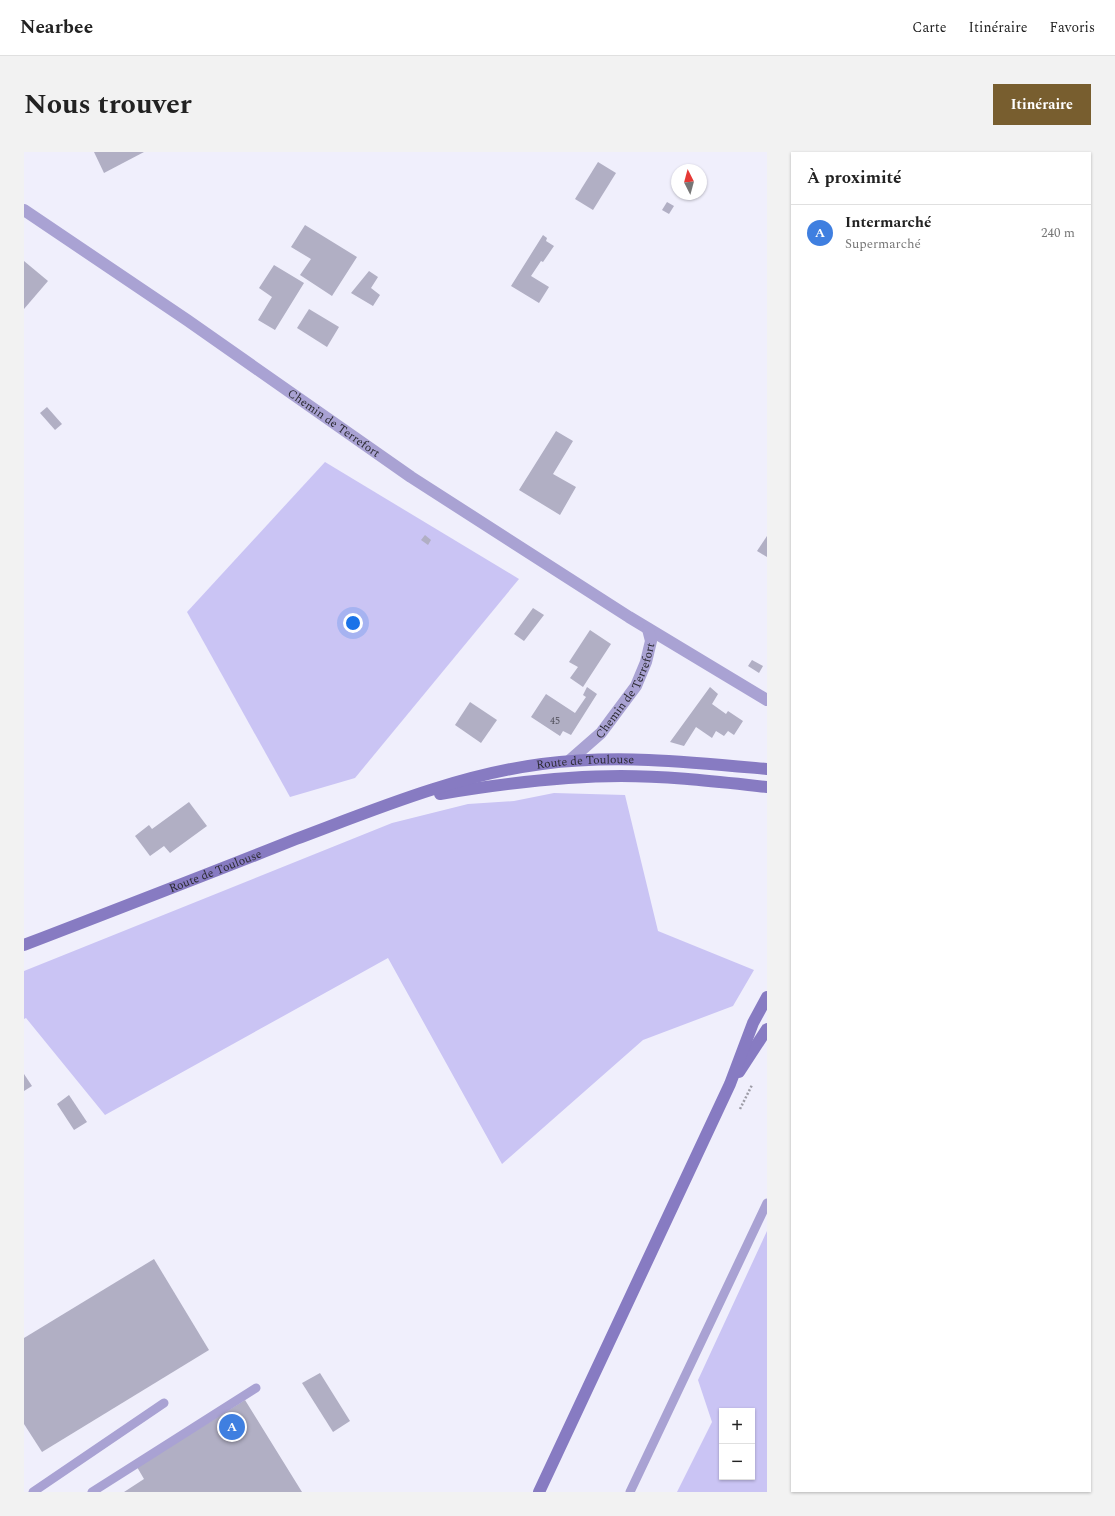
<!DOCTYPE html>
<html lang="fr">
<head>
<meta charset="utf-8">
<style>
  :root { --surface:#fff; --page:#f2f2f2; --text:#222; --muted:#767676; --line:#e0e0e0; --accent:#785e2f }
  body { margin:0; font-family:Spectral,serif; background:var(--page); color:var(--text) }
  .controls { position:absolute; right:12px; bottom:12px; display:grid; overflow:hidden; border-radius:0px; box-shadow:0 1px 3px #0004 }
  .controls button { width:36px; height:36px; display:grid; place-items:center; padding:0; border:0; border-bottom:1px solid var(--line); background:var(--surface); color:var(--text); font:20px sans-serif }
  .compass { position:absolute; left:647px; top:12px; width:36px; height:36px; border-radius:50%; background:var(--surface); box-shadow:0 1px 3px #0004; rotate:354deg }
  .you { position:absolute; left:329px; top:471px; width:14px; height:14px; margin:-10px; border:3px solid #fff; border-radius:50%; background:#1a73e8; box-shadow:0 0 0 6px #1a73e833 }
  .badge { display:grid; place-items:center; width:26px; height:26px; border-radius:50%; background:var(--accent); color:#fff; font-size:13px; font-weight:700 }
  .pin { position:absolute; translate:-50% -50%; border:2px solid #fff; box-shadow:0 1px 4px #0006 }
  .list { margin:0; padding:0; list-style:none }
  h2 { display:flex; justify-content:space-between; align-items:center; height:52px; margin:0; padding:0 16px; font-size:17px }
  h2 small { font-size:13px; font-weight:400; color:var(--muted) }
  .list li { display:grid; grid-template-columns:26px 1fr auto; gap:12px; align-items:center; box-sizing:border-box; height:56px; padding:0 16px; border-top:1px solid var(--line) }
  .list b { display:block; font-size:15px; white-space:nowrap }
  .list p { margin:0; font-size:13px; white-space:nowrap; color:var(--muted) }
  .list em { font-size:13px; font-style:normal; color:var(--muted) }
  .map { position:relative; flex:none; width:743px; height:1340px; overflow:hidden; border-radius:0px }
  header { display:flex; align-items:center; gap:24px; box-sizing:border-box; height:56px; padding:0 20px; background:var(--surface); border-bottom:1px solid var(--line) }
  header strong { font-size:19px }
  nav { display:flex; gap:22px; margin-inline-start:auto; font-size:14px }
  .intro { display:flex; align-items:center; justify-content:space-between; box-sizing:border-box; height:96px; padding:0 24px }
  h1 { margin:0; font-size:28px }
  .button { padding:10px 18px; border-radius:0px; background:var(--accent); color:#fff; font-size:14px; font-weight:700 }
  main { display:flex; gap:24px; padding:0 24px }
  aside { flex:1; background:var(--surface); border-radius:0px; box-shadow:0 1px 3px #0004 }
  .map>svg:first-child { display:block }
</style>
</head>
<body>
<header>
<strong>Nearbee</strong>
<nav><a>Carte</a><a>Itinéraire</a><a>Favoris</a></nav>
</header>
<div class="intro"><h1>Nous trouver</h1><a class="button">Itinéraire</a></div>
<main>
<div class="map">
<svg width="743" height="1340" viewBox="0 0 743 1340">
  <rect width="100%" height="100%" fill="#f0effc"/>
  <g fill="#cac4f4" fill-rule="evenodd">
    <path d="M301,310L495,427L331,626L266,645L163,460Z"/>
    <path d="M530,641L601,643L634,779L730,818L709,854L619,888L478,1012L364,806L81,963L2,866L0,867V819L368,671L444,652L490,649Z"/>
    <path d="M743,1079V1340H653L688,1270L674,1228ZM698,1259H728V1325H698Z"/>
  </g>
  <g fill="#b1afc4">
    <path d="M70,0H120L80,21Z"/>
    <path d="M574,10L592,21L569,58L551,47Z"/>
    <path d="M643,50L650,54L645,62L638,58Z"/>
    <path d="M281,73L333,105L308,144L276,123L287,107L267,95Z"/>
    <path d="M519,83L523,86L522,89L530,94L519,110L517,109L507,124L525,135L515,151L487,134Z"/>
    <path d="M0,109L24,129L0,157Z"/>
    <path d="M250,113L280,131L251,178L234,168L248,145L235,136Z"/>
    <path d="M345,119L354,125L347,136L356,143L349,154L327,141Z"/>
    <path d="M285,157L315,175L303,195L273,176Z"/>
    <path d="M23,255L38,272L31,278L16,261Z"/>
    <path d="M532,279L549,289L529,322L552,335L536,363L495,338Z"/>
    <path d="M401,383L407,388L404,393L397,388Z"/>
    <path d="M743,384V405L733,399Z"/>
    <path d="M509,456L520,463L500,489L490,482Z"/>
    <path d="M566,478L587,492L559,535L546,526L554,515L545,510Z"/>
    <path d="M728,508L739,514L735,521L724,514Z"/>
    <path d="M563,535L573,542L547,583L539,579L536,584L507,565L522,542L551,561L562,545L559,543Z"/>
    <path d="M686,535L694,542L688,552L702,562L704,559L719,569L710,583L704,579L700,584L692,579L688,586L672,575L660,594L646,590Z"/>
    <path d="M446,550L473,568L457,591L431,573Z"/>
    <path d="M165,650L183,674L146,701L140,694L126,704L111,684L125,673L128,677Z"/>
    <path d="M0,922L8,934L0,939Z"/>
    <path d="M45,943L63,970L50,978L33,952Z"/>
    <path d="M130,1107L185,1198L18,1300L0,1272V1186Z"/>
    <path d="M296,1221L326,1269L309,1280L278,1231Z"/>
    <path d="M221,1248L278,1340H100L120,1327L113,1315Z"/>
  </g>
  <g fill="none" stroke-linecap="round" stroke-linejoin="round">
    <path stroke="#9d9ca6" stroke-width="2.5" stroke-dasharray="2 2" stroke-linecap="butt" d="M716,957L728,933"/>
    <g stroke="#a9a2d3" stroke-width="9">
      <path d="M9,1340L140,1251"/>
      <path d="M68,1340L232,1236"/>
      <path d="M606,1340L743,1051"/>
    </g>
    <g stroke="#a9a2d3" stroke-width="12">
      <path id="s1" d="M0,58L163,168L387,325L605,465L743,548"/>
      <path id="s2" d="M545,609L577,581L612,534L622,510L627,489L624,477"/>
    </g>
    <g stroke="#877bc2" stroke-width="12">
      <path d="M416,642C476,632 536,624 597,624C646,624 695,630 743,635"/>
      <path id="s3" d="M0,793C91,758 182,723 272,687C352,657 433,623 518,612C593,602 668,610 743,617"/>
      <path d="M715,920L743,877"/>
      <path d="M515,1340L706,932L729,871L743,845"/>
    </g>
  </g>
  <g text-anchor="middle" stroke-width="3" stroke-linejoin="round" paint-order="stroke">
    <g font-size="10" fill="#4d4c57">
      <text x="531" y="572">45</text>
    </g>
    <g font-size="12" fill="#2c2b33" stroke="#fefefe">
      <text dy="4" stroke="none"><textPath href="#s1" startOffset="376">Chemin de Terrefort</textPath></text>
      <text dy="4" stroke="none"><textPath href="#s2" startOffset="92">Chemin de Terrefort</textPath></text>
      <text dy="4" stroke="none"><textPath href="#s3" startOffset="593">Route de Toulouse</textPath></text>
      <text dy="4" stroke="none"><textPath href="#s3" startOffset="205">Route de Toulouse</textPath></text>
    </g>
  </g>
</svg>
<div class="controls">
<button>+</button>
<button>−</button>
</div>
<svg class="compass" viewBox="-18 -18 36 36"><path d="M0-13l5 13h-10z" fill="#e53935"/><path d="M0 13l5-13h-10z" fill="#767676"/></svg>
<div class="you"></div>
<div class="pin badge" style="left:208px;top:1275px;background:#3f7fe0">A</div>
</div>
<aside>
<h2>À proximité<small></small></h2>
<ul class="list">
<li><span class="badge" style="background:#3f7fe0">A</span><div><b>Intermarché</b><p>Supermarché</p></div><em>240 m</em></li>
</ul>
</aside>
</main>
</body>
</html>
